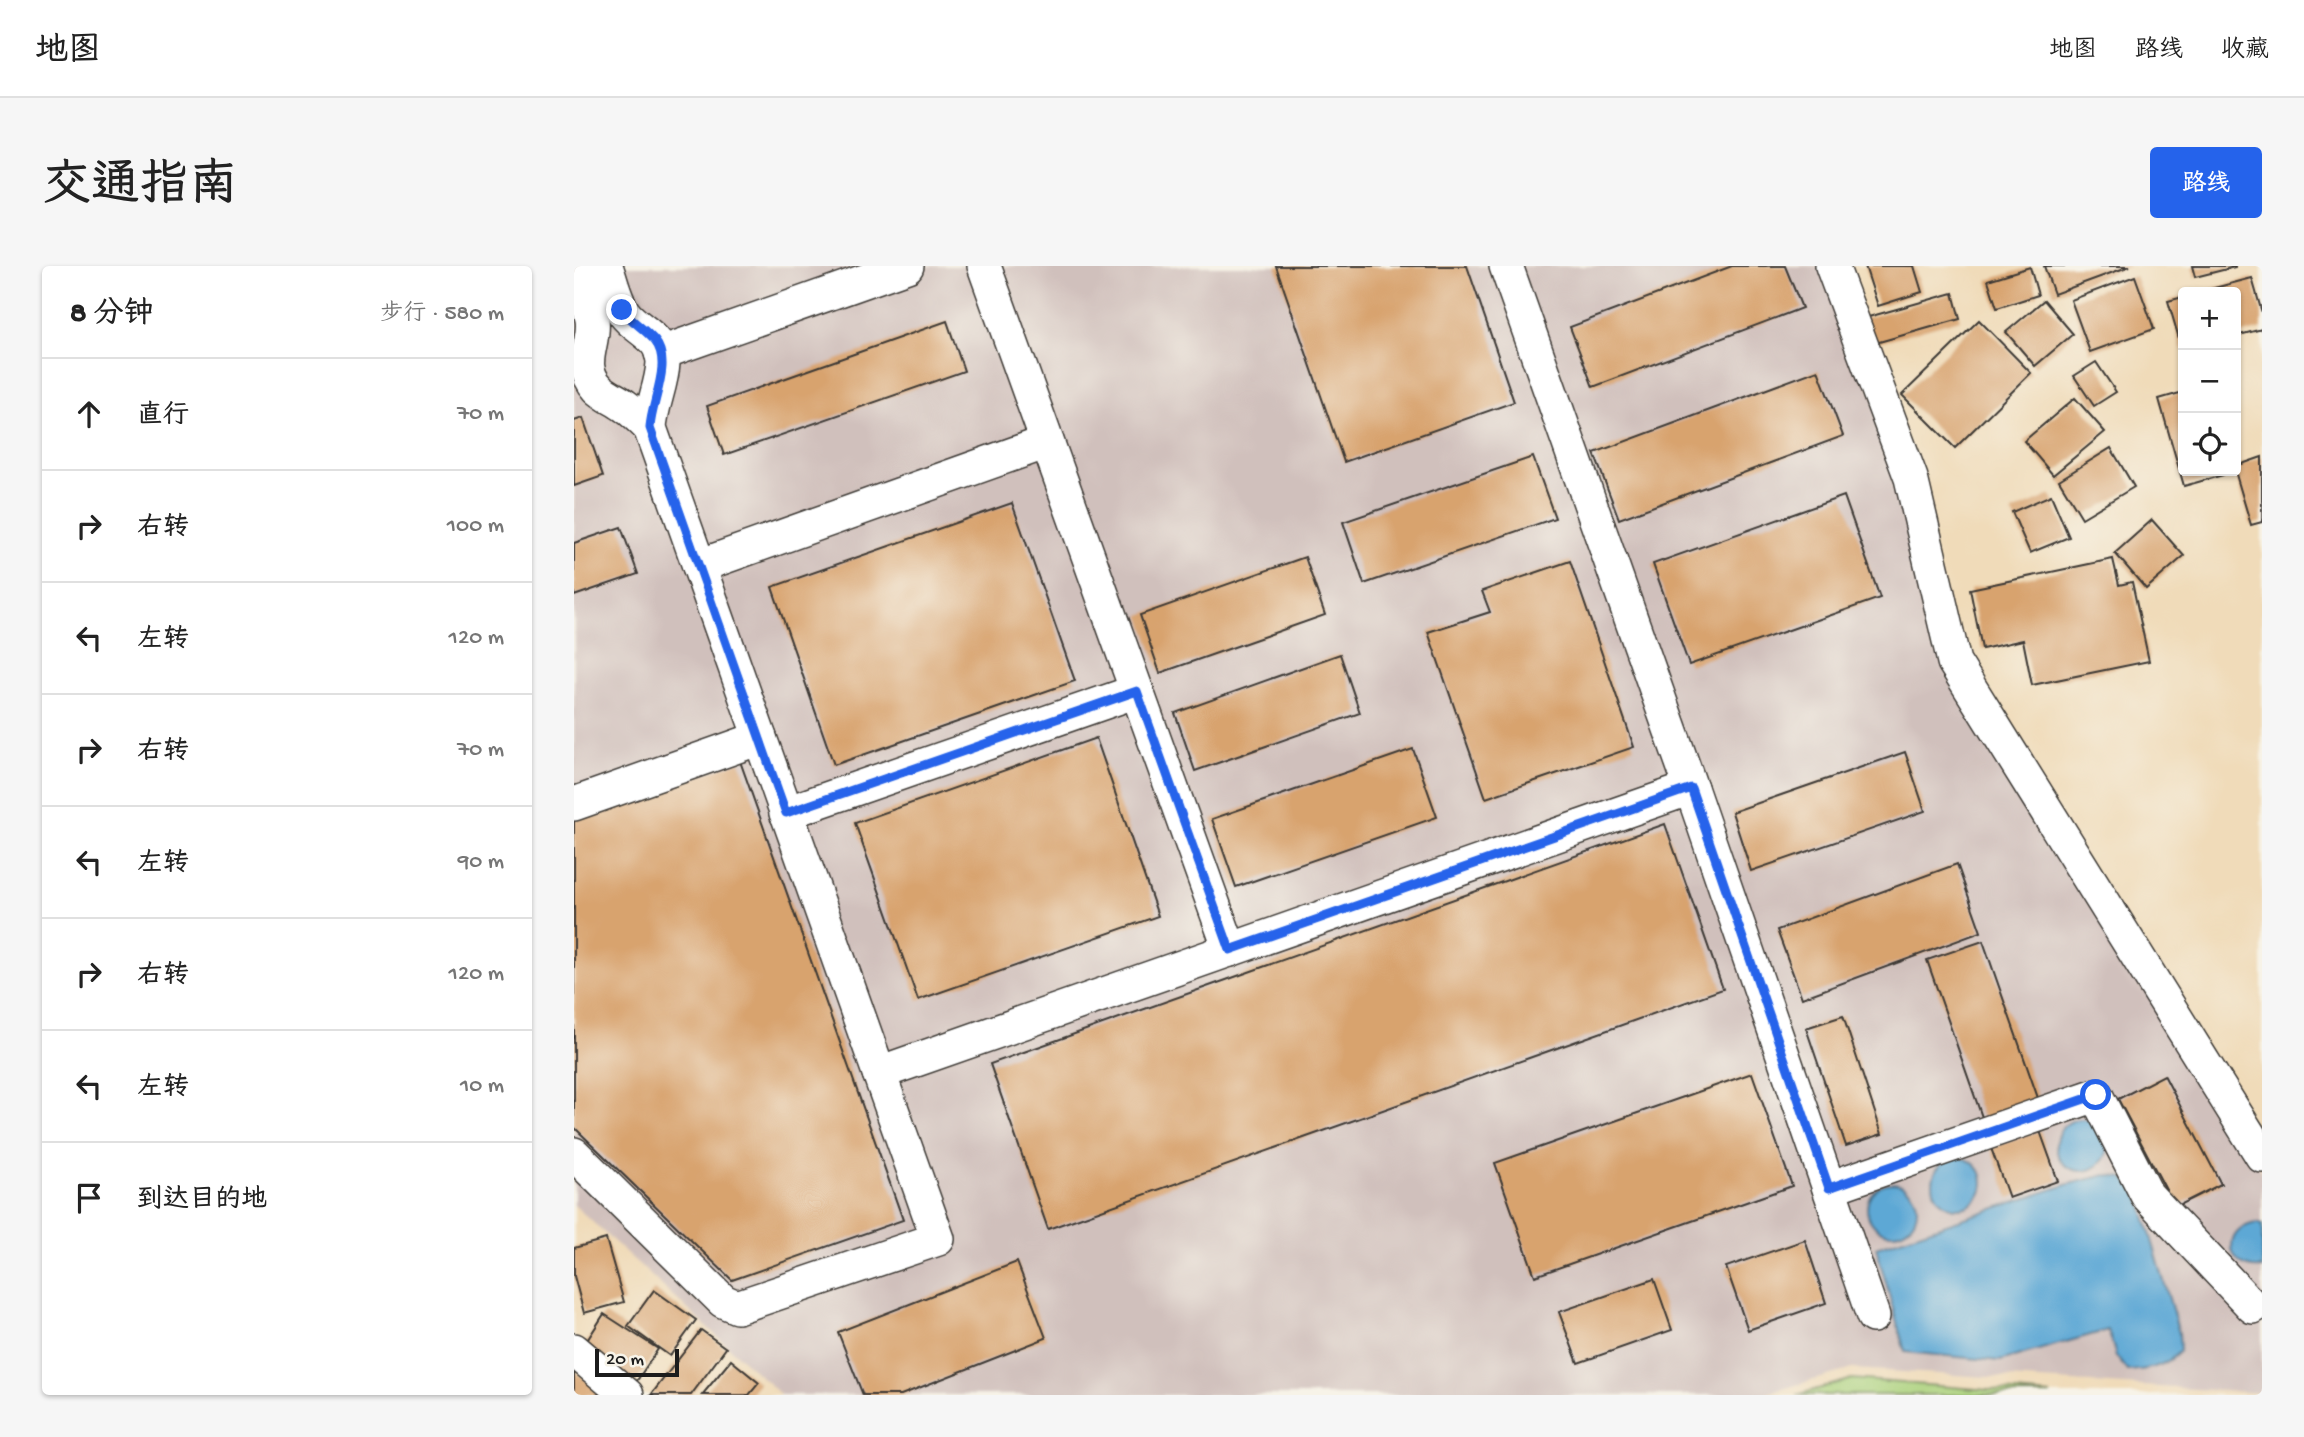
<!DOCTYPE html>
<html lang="zh">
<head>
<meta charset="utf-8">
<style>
  :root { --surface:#fff; --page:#f6f6f6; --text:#222; --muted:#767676; --line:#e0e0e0; --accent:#2563eb }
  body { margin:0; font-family:"Gochi Hand","LXGW WenKai TC",sans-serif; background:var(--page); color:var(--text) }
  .controls { position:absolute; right:21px; top:21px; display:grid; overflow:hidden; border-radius:7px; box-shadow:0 2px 5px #0004 }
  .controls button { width:63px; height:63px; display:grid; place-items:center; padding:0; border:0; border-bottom:2px solid var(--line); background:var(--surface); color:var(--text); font:35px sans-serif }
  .scale { position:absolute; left:21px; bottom:18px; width:84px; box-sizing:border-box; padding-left:7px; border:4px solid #1c1c1c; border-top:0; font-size:19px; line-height:24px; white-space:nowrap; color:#1c1c1c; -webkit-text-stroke:5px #f7f3e8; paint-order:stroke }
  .stop { position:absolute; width:21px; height:21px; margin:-16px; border:5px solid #2563eb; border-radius:50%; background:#fff }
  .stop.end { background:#2563eb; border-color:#fff; box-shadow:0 2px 7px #0008 }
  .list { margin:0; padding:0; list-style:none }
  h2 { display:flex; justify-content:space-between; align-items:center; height:91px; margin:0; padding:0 28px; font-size:30px }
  h2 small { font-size:23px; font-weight:400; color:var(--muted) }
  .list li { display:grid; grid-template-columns:46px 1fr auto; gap:21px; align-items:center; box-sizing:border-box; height:112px; padding:0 28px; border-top:2px solid var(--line) }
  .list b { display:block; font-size:26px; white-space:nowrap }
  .list em { font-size:23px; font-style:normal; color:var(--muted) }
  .icon { flex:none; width:38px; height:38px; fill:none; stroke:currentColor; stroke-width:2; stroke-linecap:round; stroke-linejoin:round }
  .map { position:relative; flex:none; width:1688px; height:1129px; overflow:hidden; border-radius:7px }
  header { display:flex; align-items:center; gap:42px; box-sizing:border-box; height:98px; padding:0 35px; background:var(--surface); border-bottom:2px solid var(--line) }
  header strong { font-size:33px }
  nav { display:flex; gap:38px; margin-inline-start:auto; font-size:24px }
  .intro { display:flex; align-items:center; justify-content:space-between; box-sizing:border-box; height:168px; padding:0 42px }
  h1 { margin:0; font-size:49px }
  .button { padding:18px 32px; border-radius:7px; background:var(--accent); color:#fff; font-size:24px; font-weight:700 }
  main { display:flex; gap:42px; padding:0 42px }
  aside { flex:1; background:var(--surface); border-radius:7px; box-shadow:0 2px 5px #0004 }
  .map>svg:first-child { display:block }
</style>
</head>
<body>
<header>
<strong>地图</strong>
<nav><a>地图</a><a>路线</a><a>收藏</a></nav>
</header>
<div class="intro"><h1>交通指南</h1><a class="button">路线</a></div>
<main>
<aside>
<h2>8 分钟<small>步行 · 580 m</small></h2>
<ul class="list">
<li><svg class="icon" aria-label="ahead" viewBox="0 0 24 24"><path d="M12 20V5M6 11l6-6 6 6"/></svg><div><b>直行</b></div><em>70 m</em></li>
<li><svg class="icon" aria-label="right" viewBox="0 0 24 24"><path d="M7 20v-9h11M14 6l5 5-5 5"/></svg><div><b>右转</b></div><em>100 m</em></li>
<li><svg class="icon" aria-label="left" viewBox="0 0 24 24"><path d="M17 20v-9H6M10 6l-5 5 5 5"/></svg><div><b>左转</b></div><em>120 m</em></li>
<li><svg class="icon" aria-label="right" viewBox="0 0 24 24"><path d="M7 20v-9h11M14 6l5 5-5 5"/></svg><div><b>右转</b></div><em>70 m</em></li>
<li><svg class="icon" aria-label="left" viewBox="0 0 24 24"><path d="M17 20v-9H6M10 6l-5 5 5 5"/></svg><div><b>左转</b></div><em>90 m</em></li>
<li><svg class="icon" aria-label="right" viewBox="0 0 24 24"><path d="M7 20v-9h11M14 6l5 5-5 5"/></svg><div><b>右转</b></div><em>120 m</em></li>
<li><svg class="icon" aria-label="left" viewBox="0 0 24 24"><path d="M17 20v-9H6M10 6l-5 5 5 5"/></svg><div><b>左转</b></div><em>10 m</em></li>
<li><svg class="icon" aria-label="arrive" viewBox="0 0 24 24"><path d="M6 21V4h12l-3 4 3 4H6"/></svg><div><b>到达目的地</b></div></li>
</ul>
</aside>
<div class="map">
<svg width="1688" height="1129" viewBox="0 0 1688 1129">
  <rect width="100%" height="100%" fill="#f7f3e8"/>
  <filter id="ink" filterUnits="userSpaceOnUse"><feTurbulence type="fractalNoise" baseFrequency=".0143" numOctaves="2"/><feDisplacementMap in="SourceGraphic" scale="14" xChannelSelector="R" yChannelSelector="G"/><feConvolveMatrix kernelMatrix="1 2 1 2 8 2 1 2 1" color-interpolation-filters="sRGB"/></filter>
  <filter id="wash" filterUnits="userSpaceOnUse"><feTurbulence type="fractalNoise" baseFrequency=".00686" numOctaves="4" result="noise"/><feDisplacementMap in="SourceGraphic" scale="28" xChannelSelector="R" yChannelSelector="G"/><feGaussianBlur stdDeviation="1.57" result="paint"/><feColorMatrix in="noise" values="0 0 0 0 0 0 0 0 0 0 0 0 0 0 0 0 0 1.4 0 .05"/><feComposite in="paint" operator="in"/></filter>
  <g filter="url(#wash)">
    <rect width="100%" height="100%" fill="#f0dbb9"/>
    <path fill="#d0c0bc" d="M0,0H1251L1330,214L1371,397L1688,907V1127L1278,1103L1187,1129H207L0,939Z"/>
    <path fill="#aad17b" stroke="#63764c" stroke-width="2" d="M1278,1113L1477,1129H1223Z"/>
    <g fill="#5da8d5" stroke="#3c6278" stroke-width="2">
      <circle cx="1508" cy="879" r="26"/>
      <circle cx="1384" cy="917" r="25"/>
      <path d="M1532,909L1550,912L1564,926L1605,1067L1606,1085C1591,1101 1574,1104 1553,1105L1542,1090L1534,1064L1426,1095L1331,1086L1302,981L1495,918Z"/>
      <circle cx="1318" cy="942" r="25"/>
      <path d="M1683,957L1688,959V1002C1652,1006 1646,962 1683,957Z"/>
    </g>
    <g id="blocks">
      <g fill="#d8a36e">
        <path d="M702,0H893L940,136L770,196Z"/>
        <path d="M1158,0H1211L1228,42L1019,121L996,61Z"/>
        <path d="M1291,0H1340L1348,26L1304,40Z"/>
        <path d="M1470,0H1556L1480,28Z"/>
        <path d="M1618,0H1661V1L1621,11Z"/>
        <path d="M1456,1L1464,29L1423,42L1414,14Z"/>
        <path d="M1561,10L1580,63L1516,86L1497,34Z"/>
        <path d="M1678,12L1688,47V63L1662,70V26L1629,25Z"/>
        <path d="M1379,27L1386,53L1298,78L1291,52Z"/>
        <path d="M1609,31V86L1594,35Z"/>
        <path d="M1470,34L1499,68L1461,100L1432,66Z"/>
        <path d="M1405,54L1457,107L1381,182L1328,129Z"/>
        <path d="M373,55L390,105L150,189L133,140Z"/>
        <path d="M1522,96L1542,126L1520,140L1500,110Z"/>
        <path d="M1244,104L1269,170L1045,253L1020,187Z"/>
        <path d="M1609,126V205H1648L1649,209L1610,220L1585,133Z"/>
        <path d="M1501,132L1531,166L1479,209L1450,175Z"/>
        <path d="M9,152L29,210L0,220V155Z"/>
        <path d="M1537,182L1560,221L1508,252L1485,214Z"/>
        <path d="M959,191L981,252L790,318L769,256Z"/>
        <path d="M1688,191V256L1677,259L1661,205L1662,200Z"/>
        <path d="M1477,229L1495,271L1456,287L1438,246Z"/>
        <path d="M1270,230L1306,332L1115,399L1079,298Z"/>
        <path d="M438,237L501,415L260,499L198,321Z"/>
        <path d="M1578,254L1610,290L1572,323L1541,287Z"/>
        <path d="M47,261L64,308L0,330V277Z"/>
        <path d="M731,291L751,349L586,407L566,349Z"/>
        <path d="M1539,293L1545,319L1558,316L1575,395L1458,419L1449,374L1408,383L1396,323Z"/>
        <path d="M996,295L1060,481L912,532L854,366L916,346L908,325Z"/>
        <path d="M766,388L786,447L621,505L601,447Z"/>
        <path d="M522,472L584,650L344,734L281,557Z"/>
        <path d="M839,483L863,551L662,621L638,553Z"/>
        <path d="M1331,486L1351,545L1177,605L1158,546Z"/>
        <path d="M166,495L329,954L158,1014L0,861V554Z"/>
        <path d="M1091,558L1149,723L474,963L416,798Z"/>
        <path d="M1383,598L1407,666L1228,732L1203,664Z"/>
        <path d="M1409,675L1465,835L1409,854L1353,694Z"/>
        <path d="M1269,750L1308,868L1272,880L1232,762Z"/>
        <path d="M1178,807L1218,920L961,1010L921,897Z"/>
        <path d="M1590,809L1647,918L1601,941L1544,833Z"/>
        <path d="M1466,865L1484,915L1435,932L1417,882Z"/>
        <path d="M32,973L50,1036L10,1047L0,1010V982Z"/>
        <path d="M1231,974L1252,1037L1174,1064L1152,1001Z"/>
        <path d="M443,996L472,1072L327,1129H289L264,1066Z"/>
        <path d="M1080,1013L1098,1064L1004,1097L985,1046Z"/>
        <path d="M80,1024L122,1054L96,1090L54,1060Z"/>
        <path d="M30,1048L84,1083L60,1119L7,1084Z"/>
        <path d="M127,1064L152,1082L117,1129H77Z"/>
        <path d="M157,1094L185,1117L175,1129H128Z"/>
        <path d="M0,1105L34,1129H0Z"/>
      </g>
    </g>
  </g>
  <g filter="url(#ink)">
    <use href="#blocks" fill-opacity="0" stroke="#3c3934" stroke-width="2"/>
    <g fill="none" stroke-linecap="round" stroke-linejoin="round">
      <g stroke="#3c3934" stroke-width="36">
        <g id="minor">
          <path d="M410,0L656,684"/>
          <path d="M1258,0L1337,212L1380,396L1688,890"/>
          <path d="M0,1C6,18 15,36 18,53C22,78 2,98 24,122C32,130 42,133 51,140C60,146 68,154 76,162"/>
          <path d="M87,87L333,0"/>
          <path d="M125,300L473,176"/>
          <path d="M1117,522L1299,1050"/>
          <path d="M0,538L186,472"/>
          <path d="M212,547L563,425"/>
          <path d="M305,807L1117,522L932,0"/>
          <path d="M0,888L149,1035L163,1041L364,973L76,162C77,140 88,119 89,97C89,70 63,65 50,47C41,34 37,14 32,0"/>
          <path d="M1255,922L1522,829L1573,929L1679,1041"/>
          <path d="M0,1084L53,1129"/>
        </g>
      </g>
      <use href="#minor" stroke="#fff" stroke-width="33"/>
    </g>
  </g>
  <g fill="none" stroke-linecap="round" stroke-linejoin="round" filter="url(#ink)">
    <path stroke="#2563eb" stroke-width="9" d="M48,44C58,56 71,63 81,75C99,97 77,136 76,162L212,547L563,425L656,684L1117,522L1255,922L1522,829"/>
  </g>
</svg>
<div class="controls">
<button>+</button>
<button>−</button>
<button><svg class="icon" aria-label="locate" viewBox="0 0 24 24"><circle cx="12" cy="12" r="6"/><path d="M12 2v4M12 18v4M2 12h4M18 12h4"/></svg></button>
</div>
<div class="scale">20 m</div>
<div class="stop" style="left:1522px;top:829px"></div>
<div class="stop end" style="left:48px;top:44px"></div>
</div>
</main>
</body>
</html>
